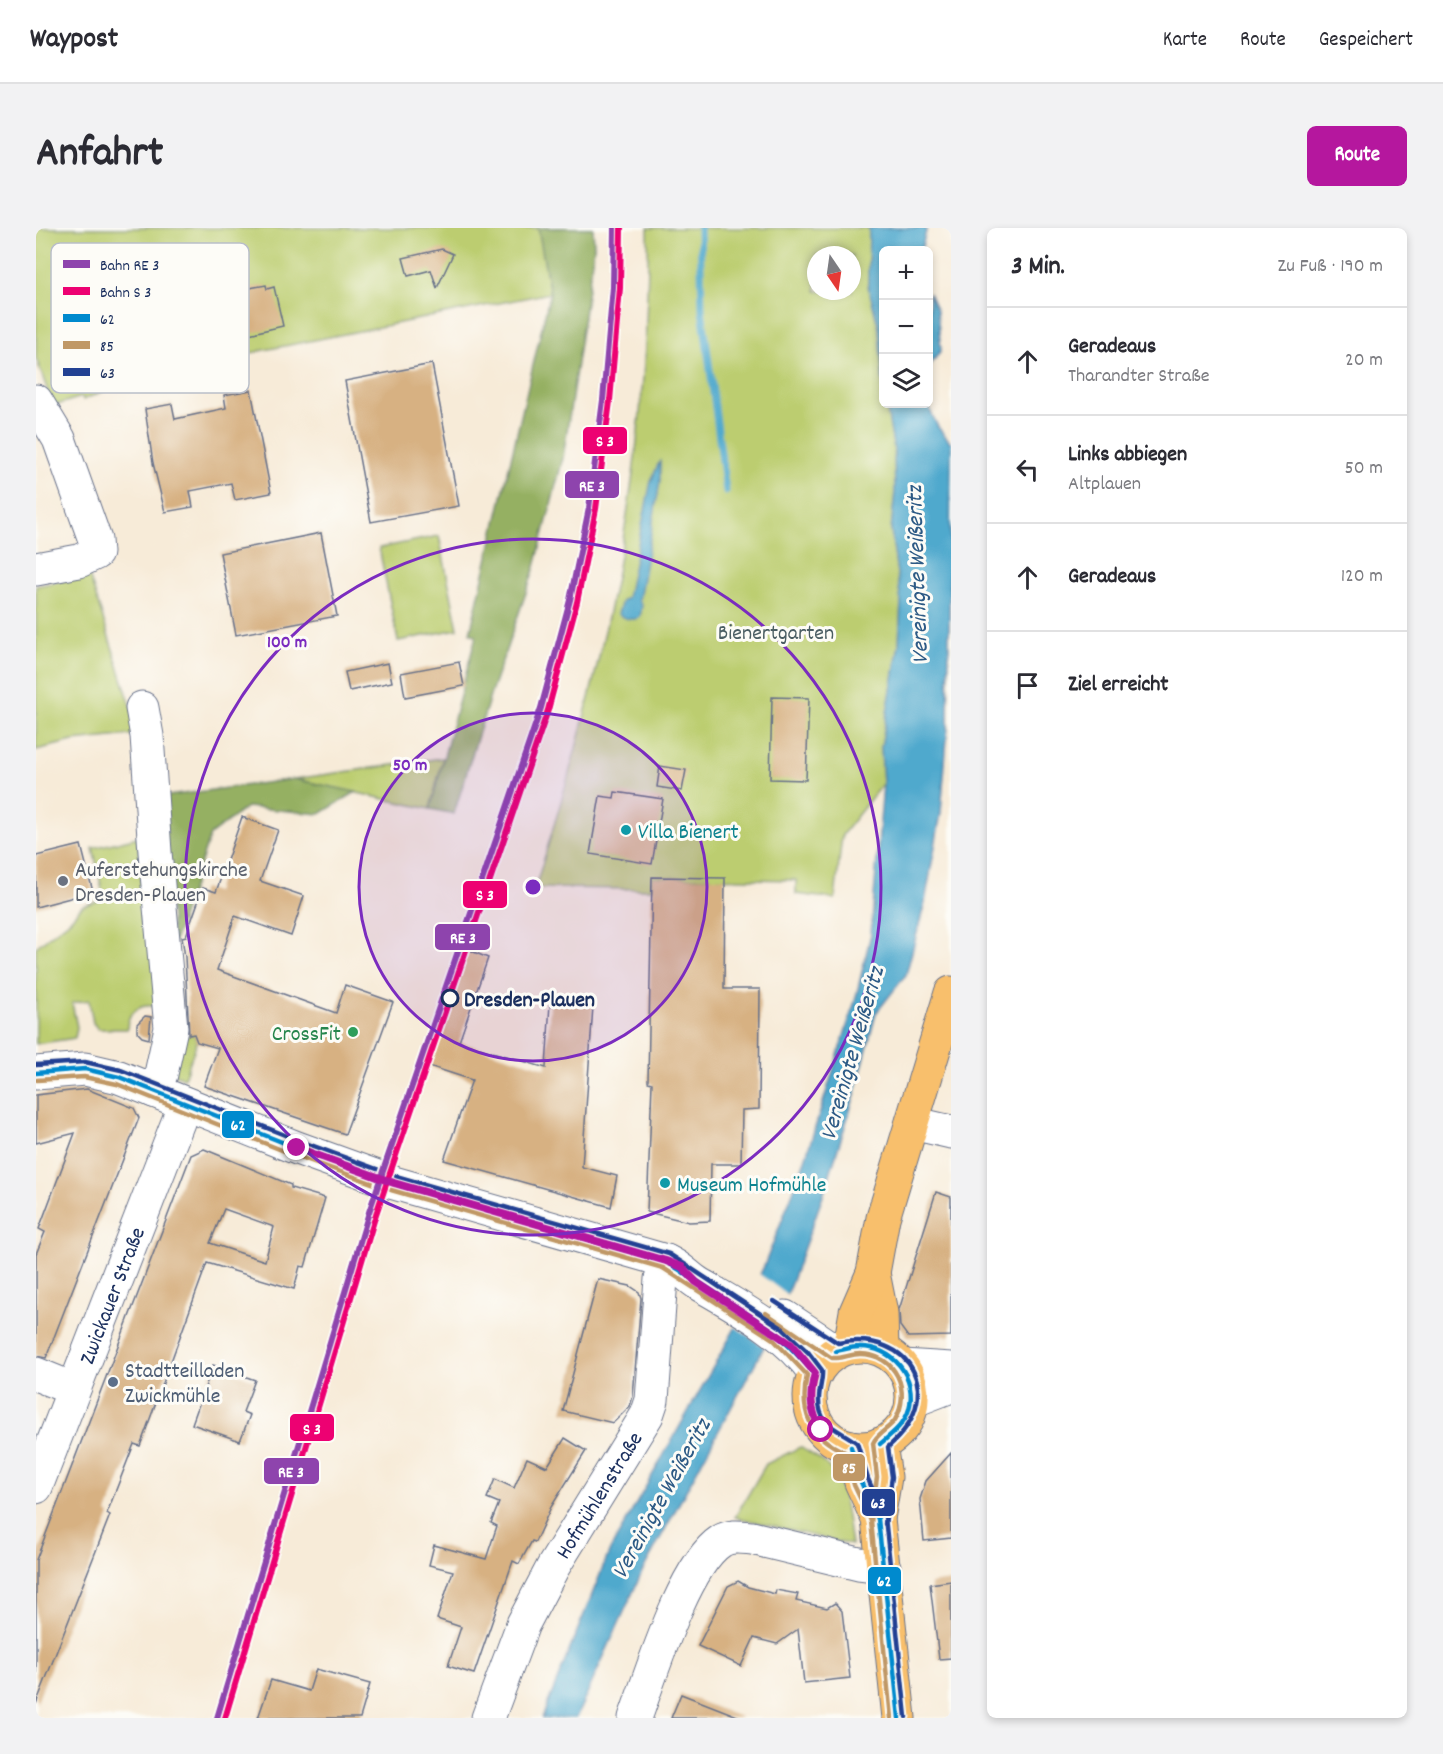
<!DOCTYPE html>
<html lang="de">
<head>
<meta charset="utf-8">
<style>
  :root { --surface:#fff; --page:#f2f2f3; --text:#2b2b33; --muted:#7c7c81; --line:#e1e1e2; --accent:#b5179e }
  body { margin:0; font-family:Dekko,sans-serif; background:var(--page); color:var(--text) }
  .controls { position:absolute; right:18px; top:18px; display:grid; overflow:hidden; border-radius:9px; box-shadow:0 3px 9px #0003 }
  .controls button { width:54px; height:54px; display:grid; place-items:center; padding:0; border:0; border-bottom:2px solid var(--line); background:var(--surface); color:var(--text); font:30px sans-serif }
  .compass { position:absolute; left:771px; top:18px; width:54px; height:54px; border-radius:50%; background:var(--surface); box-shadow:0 3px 9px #0003; rotate:167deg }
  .stop { position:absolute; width:18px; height:18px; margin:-14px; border:4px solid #b5179e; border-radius:50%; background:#fff }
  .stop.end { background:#b5179e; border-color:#fff; box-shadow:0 2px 6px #0008 }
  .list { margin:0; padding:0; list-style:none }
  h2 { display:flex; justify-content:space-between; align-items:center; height:78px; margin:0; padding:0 24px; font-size:26px }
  h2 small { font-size:20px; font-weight:400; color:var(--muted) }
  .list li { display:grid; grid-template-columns:39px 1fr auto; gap:18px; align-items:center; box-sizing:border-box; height:108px; padding:0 24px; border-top:2px solid var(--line) }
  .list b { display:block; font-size:22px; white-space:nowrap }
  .list p { margin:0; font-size:20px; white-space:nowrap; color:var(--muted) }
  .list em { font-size:20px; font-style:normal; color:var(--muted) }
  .icon { flex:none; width:33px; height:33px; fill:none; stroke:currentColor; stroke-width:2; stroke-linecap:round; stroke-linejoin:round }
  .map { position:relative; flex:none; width:915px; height:1490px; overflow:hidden; border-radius:9px }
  header { display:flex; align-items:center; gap:36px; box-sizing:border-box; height:84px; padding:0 30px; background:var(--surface); border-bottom:2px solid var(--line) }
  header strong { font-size:28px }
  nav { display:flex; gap:33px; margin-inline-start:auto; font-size:21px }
  .intro { display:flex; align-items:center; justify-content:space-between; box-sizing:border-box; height:144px; padding:0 36px }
  h1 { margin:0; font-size:42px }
  .button { padding:15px 27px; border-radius:9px; background:var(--accent); color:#fff; font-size:21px; font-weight:700 }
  main { display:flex; gap:36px; padding:0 36px }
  aside { flex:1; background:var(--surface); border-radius:9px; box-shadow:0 3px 9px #0003 }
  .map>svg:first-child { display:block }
</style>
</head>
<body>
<header>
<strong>Waypost</strong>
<nav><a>Karte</a><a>Route</a><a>Gespeichert</a></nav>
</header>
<div class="intro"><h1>Anfahrt</h1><a class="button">Route</a></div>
<main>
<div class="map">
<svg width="915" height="1490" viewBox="0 0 915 1490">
  <rect width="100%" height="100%" fill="#fdfcf7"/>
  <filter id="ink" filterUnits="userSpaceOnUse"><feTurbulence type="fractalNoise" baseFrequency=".0167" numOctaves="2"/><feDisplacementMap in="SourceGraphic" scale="12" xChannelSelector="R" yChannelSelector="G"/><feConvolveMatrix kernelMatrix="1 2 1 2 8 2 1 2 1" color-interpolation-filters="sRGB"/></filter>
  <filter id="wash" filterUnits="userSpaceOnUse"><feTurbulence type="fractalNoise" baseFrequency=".008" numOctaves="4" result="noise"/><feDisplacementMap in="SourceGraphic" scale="24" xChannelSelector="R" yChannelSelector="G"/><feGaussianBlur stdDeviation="1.35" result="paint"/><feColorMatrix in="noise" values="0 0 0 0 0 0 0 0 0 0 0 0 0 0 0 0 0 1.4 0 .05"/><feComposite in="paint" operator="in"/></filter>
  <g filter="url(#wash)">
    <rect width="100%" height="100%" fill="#f7ebd8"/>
    <g fill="#bccd70" stroke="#6c7e67" stroke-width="1.5" fill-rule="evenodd">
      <path d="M0,0H557L558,20L507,27L514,65L104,147L47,172L46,169L17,178L0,130Z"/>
      <path d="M612,0H833L832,57L843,100L848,176H850L858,222L859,264L855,302L865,374L863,417L845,519L847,555L806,607L799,671L760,666V652L616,649L615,661L499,660C557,474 603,291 610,95C611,64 613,32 612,0ZM780,27H816V63H780Z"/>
      <path d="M403,308L422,401L362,413L343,320Z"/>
      <path d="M53,347L104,506L37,513L0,522V358Z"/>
      <path d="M407,530L394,581L258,551Z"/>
      <path d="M102,609L106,681L111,680L124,780C108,774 91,781 91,801H62L57,795L53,772L36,775L41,799L39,810L0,816V719L34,692L46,678L68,671L57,620Z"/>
      <path d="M158,806L161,814L148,850L133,844L147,808Z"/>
      <path d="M764,1219C773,1225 784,1230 791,1237C810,1257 811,1292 815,1317L699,1289L730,1236Z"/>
    </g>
    <g fill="#95b062" stroke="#587060" stroke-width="1.5">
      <path d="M502,0H557L558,20L527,230L499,339L454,468L418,586L394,581L440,408L434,405L514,65Z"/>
      <path d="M258,551L320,564L284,586L211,579L174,607L137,717L125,569Z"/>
    </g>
    <g fill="#4fa9cd" stroke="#356c96" stroke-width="1.5">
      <path d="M833,0H891L885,22H848L847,154L843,100L832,58Z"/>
      <path d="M893,65L901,83L905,122L893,139Z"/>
      <path d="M850,176H891L902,199L915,215L912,498L905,585L889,674L870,747L840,785L821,860L787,968L754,1058L727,1121L607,1342L540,1490H506L574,1322L698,1102L728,1038L767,938L819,773L835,706L847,556L845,519L863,417L865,374L855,302L859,264L858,222Z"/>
      <path d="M624,232V254L603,372L606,378L604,389C598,393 588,391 582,386L586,373L591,370L615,253Z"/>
    </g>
    <path fill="#f7ebd8" d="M722,1045L753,1068L730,1120L697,1097Z"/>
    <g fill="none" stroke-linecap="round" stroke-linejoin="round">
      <path stroke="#4fa9cd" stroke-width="7" d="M664,0L666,81L690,263"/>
    </g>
    <g id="blocks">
      <g fill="#d7b182" fill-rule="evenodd">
        <path d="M406,21L417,26L401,60L395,42L372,48L367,30Z"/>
        <path d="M230,57L231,61L238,59L247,98L204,108L199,82L155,91L151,74L185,66V61L203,58V62Z"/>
        <path d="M396,136L423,278L335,294L309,153Z"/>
        <path d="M215,162L235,265L199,272L195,255L154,263L157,279L129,284L117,235L109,181L136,176L139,191L190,180L188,167Z"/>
        <path d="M285,305L301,388L200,407L184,325Z"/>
        <path d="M423,434L428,458L369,469L365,445Z"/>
        <path d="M352,435L356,454L313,463L309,444Z"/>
        <path d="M736,469L773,470L770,552L734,551Z"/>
        <path d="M624,538L650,542L646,563L621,559Z"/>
        <path d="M579,564L627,571L616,636L554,626L564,568L578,570Z"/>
        <path d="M206,589L242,602L224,653L268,668L255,708L199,688L181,742L300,785L309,757L357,774L309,906L168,858L182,820L161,814L158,806L153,807L149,729L146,709L150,708L167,660L180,664Z"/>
        <path d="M45,617L57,664L0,679V628Z"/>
        <path d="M616,649L689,650L688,761H724L723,881L706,882L705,936H675L674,993L653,994L611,984L616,855L612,854Z"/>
        <path d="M428,720L452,730L423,814L510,840L514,775L557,778L546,939L581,948L575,979L408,932L436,852L390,837Z"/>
        <path d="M109,788L115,789L113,811L106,809L101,804V796Z"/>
        <path d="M51,861L98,880L103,890L10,1130L0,1128V1026L9,1004L3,1001L39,905L0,915V867Z"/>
        <path d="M168,921L255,957V960L289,970L269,1039L264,1038L258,1061L171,1035L104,1218L98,1216L71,1285L74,1287L0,1476V1332L155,927ZM188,981L238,999L229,1033L174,1015Z"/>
        <path d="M900,964L915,969V1108L872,1109L864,1098L863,1082Z"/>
        <path d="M562,1051L594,1058L603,1064L605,1070L597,1168L594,1178L577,1195L527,1183Z"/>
        <path d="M177,1137L219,1152L207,1184L214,1187L204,1213L156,1196Z"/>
        <path d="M529,1210L550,1223L515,1279L499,1314L496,1313L483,1336L477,1333L438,1446L412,1438L425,1399L401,1391L417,1343L393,1337L398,1317L450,1331L461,1298L455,1295L463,1275L451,1270L459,1251L478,1260L491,1230L511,1239Z"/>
        <path d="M915,1225V1310L888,1313L884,1271L890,1253Z"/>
        <path d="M702,1353L712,1359L739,1366L740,1362L762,1366L760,1373L791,1380L799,1375L806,1383L814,1450L768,1455L762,1401L741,1416L718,1410L705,1438L662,1418L692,1358Z"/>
        <path d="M915,1353V1430L903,1431L894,1356Z"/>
        <path d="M280,1441L334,1456L324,1490H222L235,1452L273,1463Z"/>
        <path d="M645,1466L704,1489L703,1490H635Z"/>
      </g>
    </g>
  </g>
  <g filter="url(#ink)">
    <use href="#blocks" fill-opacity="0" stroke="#687189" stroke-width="1.5"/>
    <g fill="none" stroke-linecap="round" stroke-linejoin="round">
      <g stroke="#687189" stroke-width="35">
        <g id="minor">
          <path d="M0,173L23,211L59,312L60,325L43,333L0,341"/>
          <path d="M106,480L111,508L119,624L135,800L125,846L118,863"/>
          <path d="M0,845L49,841L83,849L261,920L358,955L630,1033C646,1040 650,1048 663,1056C704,1080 752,1105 779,1145"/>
          <path d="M876,895L915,904"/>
          <path d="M749,1089L800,1123"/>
          <path d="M867,1138L915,1141"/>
          <path d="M0,1146L37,1161"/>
          <path d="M876,1173L915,1158"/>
          <path id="s1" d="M0,1259L149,876"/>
          <path id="s2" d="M452,1490L487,1396L517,1339L611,1187L616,1172L625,1051L630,1033"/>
          <path d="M599,1490C615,1447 648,1337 685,1313C695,1307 705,1309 716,1310L823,1336L848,1339"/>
        </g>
      </g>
      <g stroke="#687189" stroke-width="35">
        <g id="major">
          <path d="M837,1045L845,1085L846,1121"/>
          <circle cx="825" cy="1169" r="51"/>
          <path d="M814,1118L820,1084L837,1045L847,990L915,765"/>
          <path d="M844,1216L849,1249L842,1291L863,1490"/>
          <path d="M815,1219L825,1254L842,1291"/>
        </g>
      </g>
      <use href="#minor" stroke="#fff" stroke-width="33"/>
      <use href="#major" stroke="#f8bf6c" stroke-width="33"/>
      <g stroke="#fdfcf7" stroke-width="9">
        <g id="bus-1">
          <path d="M0,845L49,841L83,849L261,920L358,955L630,1033L741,1106L779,1145"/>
          <path d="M800,1123C807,1122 815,1119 823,1119C856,1118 882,1149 873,1181C869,1196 856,1206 844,1216"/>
          <path d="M815,1219L825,1254L842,1291L863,1490"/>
        </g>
      </g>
      <g stroke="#fdfcf7" stroke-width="9">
        <g id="bus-2">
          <path d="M1,852L48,849L81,856L258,927L355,962L627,1040L737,1111L771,1147C763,1184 774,1209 809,1224L818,1257L835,1293L855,1490"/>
          <path d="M730,1085L796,1130C806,1131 814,1126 824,1126C860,1126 876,1163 859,1192C853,1201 841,1205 837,1215L841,1249L835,1294"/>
        </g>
      </g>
      <g stroke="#fdfcf7" stroke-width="9">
        <g id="bus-3">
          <path d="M0,837L49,834L85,842L264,913L360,948L633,1026L746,1100L773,1125L786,1142C787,1151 783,1161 783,1171C782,1199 804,1201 821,1215L832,1251L849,1289L870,1489"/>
          <path d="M738,1073L802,1115C877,1101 911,1169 852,1219L856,1249L849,1296"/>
        </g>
      </g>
      <use href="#bus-1" stroke="#008ace" stroke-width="4.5"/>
      <use href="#bus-2" stroke="#c09866" stroke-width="4.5"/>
      <use href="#bus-3" stroke="#224193" stroke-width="4.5"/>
      <g stroke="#fdfcf7" stroke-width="10">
        <path id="rail-1" d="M181,1490L333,984L505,480L534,372L553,280L567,172L577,59L578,0"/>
      </g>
      <g stroke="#fdfcf7" stroke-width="10">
        <path id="rail-2" d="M189,1490L340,986L512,482L541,374L560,281L574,173L584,60L585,0"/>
      </g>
      <use href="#rail-1" stroke="#8e44ad" stroke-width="6"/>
      <use href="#rail-2" stroke="#ed0172" stroke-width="6"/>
    </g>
  </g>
  <g fill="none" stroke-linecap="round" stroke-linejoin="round" filter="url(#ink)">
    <path stroke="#b5179e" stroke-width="8" d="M261,920L358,955L630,1033L646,1039L660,1054L755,1116L779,1145C773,1168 774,1182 785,1202"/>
  </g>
  <circle cx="497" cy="659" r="174" fill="#7b2cbf" fill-opacity=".12"/>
  <g fill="none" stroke="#7b2cbf" stroke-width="3">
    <circle cx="497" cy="659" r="174"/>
    <circle cx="497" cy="659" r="348"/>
  </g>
  <g fill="#0f9aa8" stroke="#fdfcf7" stroke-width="2">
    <circle cx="590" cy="602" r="6"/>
    <circle cx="629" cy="955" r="6"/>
  </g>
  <circle fill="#6b7280" stroke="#fdfcf7" stroke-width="2" cx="27" cy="653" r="6"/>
  <circle fill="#fdfcf7" stroke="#1b2f5e" stroke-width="3" cx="414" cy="770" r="8"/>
  <circle fill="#2e9e5b" stroke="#fdfcf7" stroke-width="2" cx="317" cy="804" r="6"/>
  <circle fill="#5c6f8a" stroke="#fdfcf7" stroke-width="2" cx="77" cy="1154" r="6"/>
  <g text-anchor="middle" stroke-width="6" stroke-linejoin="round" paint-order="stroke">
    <g font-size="22" fill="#4b5e63" stroke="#fdfcf7">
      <text x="740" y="411">Bienertgarten</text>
    </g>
    <g font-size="22" fill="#0d838f" stroke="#fdfcf7" text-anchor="start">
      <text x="602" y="610">Villa Bienert</text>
      <text x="641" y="963">Museum Hofmühle</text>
    </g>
    <g font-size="22" fill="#5b616d" stroke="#fdfcf7" text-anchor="start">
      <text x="39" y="648">Auferstehungskirche<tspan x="39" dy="25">Dresden-Plauen</tspan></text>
    </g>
    <g font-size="22" font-weight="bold" fill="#1b2f5e" stroke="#fdfcf7" text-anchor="start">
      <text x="428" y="778">Dresden-Plauen</text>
    </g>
    <g font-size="22" fill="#27864d" stroke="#fdfcf7" text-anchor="end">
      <text x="305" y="812">CrossFit</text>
    </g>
    <g font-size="22" fill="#1b2f5e" stroke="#fdfcf7">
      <text dy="8" stroke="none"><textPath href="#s1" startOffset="206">Zwickauer Straße</textPath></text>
      <text dy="8" stroke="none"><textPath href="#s2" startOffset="250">Hofmühlenstraße</textPath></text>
    </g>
    <g font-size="22" fill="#4e5e75" stroke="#fdfcf7" text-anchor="start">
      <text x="89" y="1149">Stadtteilladen<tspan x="89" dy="25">Zwickmühle</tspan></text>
    </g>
    <g font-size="24" font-style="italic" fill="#2d5a85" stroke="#fdfcf7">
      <text transform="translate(880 347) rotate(-92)" y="8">Vereinigte Weißeritz</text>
      <text transform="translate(815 825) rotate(-74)" y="8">Vereinigte Weißeritz</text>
      <text transform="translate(624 1270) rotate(-61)" y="8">Vereinigte Weißeritz</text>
    </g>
  </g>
  <rect x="15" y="15" width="198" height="150" rx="9" fill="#fdfcf7" stroke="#b9bec9" stroke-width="1.5"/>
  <rect x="27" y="32" width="27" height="8" fill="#8e44ad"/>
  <rect x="27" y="59" width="27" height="8" fill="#ed0172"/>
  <rect x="27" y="86" width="27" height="8" fill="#008ace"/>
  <rect x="27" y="113" width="27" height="8" fill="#c09866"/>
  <rect x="27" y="140" width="27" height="8" fill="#224193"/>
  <g font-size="16" fill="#1b2f5e">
    <text x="64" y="42">Bahn RE 3</text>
    <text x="64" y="69">Bahn S 3</text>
    <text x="64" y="96">62</text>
    <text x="64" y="123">85</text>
    <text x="64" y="150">63</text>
  </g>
  <circle cx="497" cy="659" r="9" fill="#7b2cbf" stroke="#fdfcf7" stroke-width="3"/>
  <g font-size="18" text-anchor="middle" font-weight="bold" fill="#7b2cbf" stroke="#fdfcf7" stroke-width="6" stroke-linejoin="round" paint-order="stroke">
    <text x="251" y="419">100 m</text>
    <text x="374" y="542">50 m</text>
  </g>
  <g stroke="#fdfcf7" stroke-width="2">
    <rect x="546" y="198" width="46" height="29" rx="6" fill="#ed0172"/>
    <rect x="528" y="242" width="56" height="29" rx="6" fill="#8e44ad"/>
    <rect x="426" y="652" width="46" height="29" rx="6" fill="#ed0172"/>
    <rect x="398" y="695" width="57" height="28" rx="6" fill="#8e44ad"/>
    <rect x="185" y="882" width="34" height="29" rx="6" fill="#008ace"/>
    <rect x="253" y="1185" width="46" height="29" rx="6" fill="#ed0172"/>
    <rect x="796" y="1225" width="34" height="29" rx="6" fill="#c09866"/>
    <rect x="227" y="1229" width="57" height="28" rx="6" fill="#8e44ad"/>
    <rect x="825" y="1260" width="35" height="29" rx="6" fill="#224193"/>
    <rect x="831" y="1338" width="35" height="29" rx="6" fill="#008ace"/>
  </g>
  <g font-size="16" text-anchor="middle" font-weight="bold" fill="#fff">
    <text x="569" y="218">S 3</text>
    <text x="556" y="263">RE 3</text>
    <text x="449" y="672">S 3</text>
    <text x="427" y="715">RE 3</text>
    <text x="202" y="902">62</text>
    <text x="276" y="1206">S 3</text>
    <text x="813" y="1245">85</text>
    <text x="255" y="1249">RE 3</text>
    <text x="842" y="1280">63</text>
    <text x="848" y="1358">62</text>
  </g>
</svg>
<div class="controls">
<button>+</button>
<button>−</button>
<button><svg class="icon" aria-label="layers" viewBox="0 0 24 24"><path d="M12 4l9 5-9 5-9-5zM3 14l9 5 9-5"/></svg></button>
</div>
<svg class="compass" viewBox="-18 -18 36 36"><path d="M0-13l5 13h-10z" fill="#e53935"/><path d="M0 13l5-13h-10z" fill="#7c7c81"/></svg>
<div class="stop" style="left:785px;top:1202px"></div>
<div class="stop end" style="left:261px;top:920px"></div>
</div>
<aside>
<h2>3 Min.<small>Zu Fuß · 190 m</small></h2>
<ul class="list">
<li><svg class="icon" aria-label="ahead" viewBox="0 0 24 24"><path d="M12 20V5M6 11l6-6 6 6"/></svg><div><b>Geradeaus</b><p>Tharandter Straße</p></div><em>20 m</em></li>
<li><svg class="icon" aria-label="left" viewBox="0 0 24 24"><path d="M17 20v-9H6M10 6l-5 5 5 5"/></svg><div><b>Links abbiegen</b><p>Altplauen</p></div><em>50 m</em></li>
<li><svg class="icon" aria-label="ahead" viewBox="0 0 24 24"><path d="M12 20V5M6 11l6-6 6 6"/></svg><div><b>Geradeaus</b></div><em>120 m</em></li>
<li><svg class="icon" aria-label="arrive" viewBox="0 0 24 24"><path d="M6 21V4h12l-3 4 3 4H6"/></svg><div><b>Ziel erreicht</b></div></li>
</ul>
</aside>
</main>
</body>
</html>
